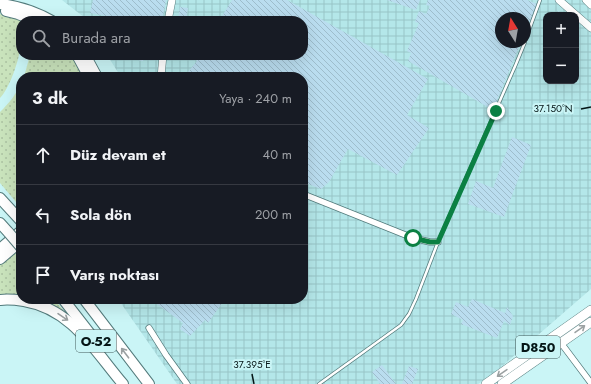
<!DOCTYPE html>
<html lang="tr">
<head>
<meta charset="utf-8">
<style>
  :root { --surface:#171b24; --page:#20242c; --text:#f1f3f6; --muted:#9ea1a6; --line:#363941 }
  body { margin:0; font-family:Jost,sans-serif; background:var(--page); color:var(--text) }
  .controls { position:absolute; right:12px; top:12px; display:grid; overflow:hidden; border-radius:8px; box-shadow:0 4px 16px #0002 }
  .controls button { width:36px; height:36px; display:grid; place-items:center; padding:0; border:0; border-bottom:1px solid var(--line); background:var(--surface); color:var(--text); font:20px sans-serif }
  .compass { position:absolute; left:495px; top:12px; width:36px; height:36px; border-radius:50%; background:var(--surface); box-shadow:0 4px 16px #0002; rotate:349deg }
  .stop { position:absolute; width:12px; height:12px; margin:-9px; border:3px solid #0b8043; border-radius:50%; background:#fff }
  .stop.end { background:#0b8043; border-color:#fff; box-shadow:0 1px 4px #0008 }
  .list { margin:0; padding:0; list-style:none }
  h2 { display:flex; justify-content:space-between; align-items:center; height:52px; margin:0; padding:0 16px; font-size:17px }
  h2 small { font-size:13px; font-weight:400; color:var(--muted) }
  .list li { display:grid; grid-template-columns:26px 1fr auto; gap:12px; align-items:center; box-sizing:border-box; height:60px; padding:0 16px; border-top:1px solid var(--line) }
  .list b { display:block; font-size:15px; white-space:nowrap }
  .list em { font-size:13px; font-style:normal; color:var(--muted) }
  .icon { flex:none; width:22px; height:22px; fill:none; stroke:currentColor; stroke-width:2; stroke-linecap:round; stroke-linejoin:round }
  .map { position:relative; flex:none; width:591px; height:384px; overflow:hidden }
  .search { position:absolute; background:var(--surface); box-shadow:0 4px 16px #0002; left:16px; top:16px; width:292px; height:44px; display:flex; align-items:center; gap:10px; box-sizing:border-box; padding:0 14px; border-radius:16px; color:var(--muted); font-size:15px }
  .panel { position:absolute; background:var(--surface); box-shadow:0 4px 16px #0002; left:16px; top:72px; width:292px; height:232px; border-radius:16px }
  .map>svg:first-child { display:block }
</style>
</head>
<body>
<div class="map">
<svg width="591" height="384" viewBox="0 0 591 384">
  <defs>
    <pattern id="industrial-grid" width="8" height="8" patternUnits="userSpaceOnUse"><rect width="8" height="8" fill="#b4e7e9"/><path d="M0 4h8M4 0v8" fill="none" stroke="#99c5c7"/></pattern>
    <pattern id="grass-dots" width="8" height="8" patternUnits="userSpaceOnUse"><rect width="8" height="8" fill="#c9e3bc"/><path d="M2 2h.1M6 6h.1" fill="none" stroke="#abc2a1" stroke-width="1.8" stroke-linecap="round"/></pattern>
    <pattern id="building-back-hatch" width="6" height="6" patternUnits="userSpaceOnUse"><rect width="6" height="6" fill="#baddef"/><path d="M-1 5l2 2M0 0l6 6M5-1l2 2" fill="none" stroke="#9ebdcc"/></pattern>
  </defs>
  <rect width="100%" height="100%" fill="#caf5f6"/>
  <path fill="url(#industrial-grid)" fill-rule="evenodd" d="M62,0H591V289L492,375L478,384H177L118,299H303V77H121L107,55H303V21H87L85,18ZM546,15H576V81H546ZM501,18H525V42H501Z"/>
  <g fill="url(#grass-dots)">
    <path d="M0,14L10,16L27,21H21C21,28 22,36 21,43C20,58 10,88 0,98Z"/>
    <path d="M30,55H73L84,77H24Z"/>
    <path d="M21,83V208L0,183V112C9,103 16,95 21,83Z"/>
    <path d="M15,251L21,258V298H0V264Z"/>
    <path d="M28,299H54L68,316Z"/>
  </g>
  <g fill="url(#building-back-hatch)">
    <path d="M93,0H166L162,21H105L106,16L90,13Z"/>
    <path d="M232,0H287L428,79L407,115L429,128L397,175L348,149L329,182L321,189L303,182V77H184L197,61L190,55H303V21H219Z"/>
    <path d="M387,0H420L416,10Z"/>
    <path d="M428,0H527L537,4L525,33V18H501V42H521L493,110L408,61L411,53L407,51L419,23L415,22L419,11L426,14L430,6L426,5Z"/>
    <path d="M180,7L188,8L186,21H178Z"/>
    <path d="M558,11L564,15H555Z"/>
    <path d="M129,55H145L143,61L128,58Z"/>
    <path d="M512,137L531,145L504,217L468,204L476,181L493,188Z"/>
    <path d="M150,299H225L208,323L205,320L190,336L180,329L183,323Z"/>
    <path d="M472,299L505,313L507,307L513,316L510,325L504,321L497,338L461,324L463,320L451,314L456,302L468,307Z"/>
    <path d="M526,340L532,349L524,354L518,345Z"/>
    <path d="M382,365L396,384H380L372,372Z"/>
    <path d="M409,366L418,369L412,384H402Z"/>
  </g>
  <g fill="none" stroke-linecap="round" stroke-linejoin="round">
    <g stroke="#537b7c" stroke-width="4">
      <g id="service">
        <path d="M525,41L540,0"/>
        <path d="M319,384L401,325L409,314L416,299L438,242L516,64L525,42"/>
      </g>
    </g>
    <g stroke="#537b7c" stroke-width="7">
      <g id="minor">
        <path d="M303,194L413,238L430,242H438"/>
        <path d="M149,328L166,355L187,384"/>
        <path d="M561,343L591,383"/>
      </g>
    </g>
    <g stroke="#537b7c" stroke-width="8">
      <g id="tertiary">
        <path d="M559,0L591,28"/>
        <path d="M586,0L591,5"/>
        <path d="M168,21L172,0"/>
        <path d="M161,77L163,55"/>
      </g>
    </g>
    <g stroke="#537b7c" stroke-width="10">
      <g id="trunk">
        <path d="M486,384L591,310"/>
        <path d="M502,384L591,322"/>
      </g>
    </g>
    <g stroke="#537b7c" stroke-width="12">
      <g id="motorway">
        <path d="M0,4C19,6 36,12 52,21"/>
        <path d="M6,11L18,14L36,21"/>
        <path d="M77,55L89,77"/>
        <path d="M85,55L97,77"/>
        <path d="M0,198L21,221"/>
        <path d="M0,223L9,233"/>
        <path d="M0,249L21,231"/>
        <path d="M0,259L21,241"/>
        <path d="M63,299L91,335"/>
        <path d="M84,299L149,384"/>
        <path d="M0,300C8,299 17,300 24,301C72,309 94,350 123,384"/>
      </g>
    </g>
    <use href="#service" stroke="#fff" stroke-width="2.5"/>
    <use href="#minor" stroke="#fff" stroke-width="5.5"/>
    <use href="#tertiary" stroke="#fff" stroke-width="7"/>
    <use href="#trunk" stroke="#fff" stroke-width="9"/>
    <use href="#motorway" stroke="#fff" stroke-width="10"/>
    <g stroke="#537b7c" stroke-width="12" stroke-linecap="butt">
      <path id="motorway-bridge" d="M9,233L21,247"/>
    </g>
    <use href="#motorway-bridge" stroke="#fff" stroke-width="10"/>
  </g>
  <defs><path id="oneway-shaft" d="M-6 0H5M1.5-3L5.5 0L1.5 3" fill="none" stroke-width="1.6" stroke-linecap="round" stroke-linejoin="round"/></defs>
  <g stroke="#9ba1a2">
    <use href="#oneway-shaft" transform="translate(63 317) rotate(34)"/>
    <use href="#oneway-shaft" transform="translate(580 329) rotate(-35)"/>
    <use href="#oneway-shaft" transform="translate(125 353) rotate(-127)"/>
    <use href="#oneway-shaft" transform="translate(502 373) rotate(145)"/>
  </g>
  <g fill="none" stroke-linecap="round" stroke-linejoin="round">
    <path stroke="#0b8043" stroke-width="5" d="M413,238L430,242H438L496,111"/>
  </g>
  <path fill="none" stroke="#051516" stroke-width="1.5" d="M581,109L591,107M252,374L254,384"/>
  <g text-anchor="middle" stroke-width="4" stroke-linejoin="round" paint-order="stroke">
    <g fill="#caf5f6" stroke="#405859" stroke-width="1">
      <rect x="76" y="330" width="40" height="22" rx="3"/>
      <rect x="516" y="336" width="44" height="22" rx="3"/>
    </g>
    <g font-size="13" font-weight="bold" fill="#051516">
      <text x="96" y="346">O-52</text>
      <text x="538" y="352">D850</text>
    </g>
  </g>
  <g font-size="10" text-anchor="middle" fill="#051516" stroke="#caf5f6" stroke-width="4" stroke-linejoin="round" paint-order="stroke">
    <text x="553" y="112">37.150°N</text>
    <text x="252" y="368">37.395°E</text>
  </g>
</svg>
<div class="controls">
<button>+</button>
<button>−</button>
</div>
<svg class="compass" viewBox="-18 -18 36 36"><path d="M0-13l5 13h-10z" fill="#e53935"/><path d="M0 13l5-13h-10z" fill="#9ea1a6"/></svg>
<div class="stop" style="left:413px;top:238px"></div>
<div class="stop end" style="left:496px;top:111px"></div>
<div class="search"><svg class="icon" aria-label="search" viewBox="0 0 24 24"><circle cx="10" cy="10" r="6"/><path d="M15 15l6 6"/></svg>Burada ara</div>
<section class="panel">
<h2>3 dk<small>Yaya · 240 m</small></h2>
<ul class="list">
<li><svg class="icon" aria-label="ahead" viewBox="0 0 24 24"><path d="M12 20V5M6 11l6-6 6 6"/></svg><div><b>Düz devam et</b></div><em>40 m</em></li>
<li><svg class="icon" aria-label="left" viewBox="0 0 24 24"><path d="M17 20v-9H6M10 6l-5 5 5 5"/></svg><div><b>Sola dön</b></div><em>200 m</em></li>
<li><svg class="icon" aria-label="arrive" viewBox="0 0 24 24"><path d="M6 21V4h12l-3 4 3 4H6"/></svg><div><b>Varış noktası</b></div></li>
</ul>
</section>
</div>
</body>
</html>
